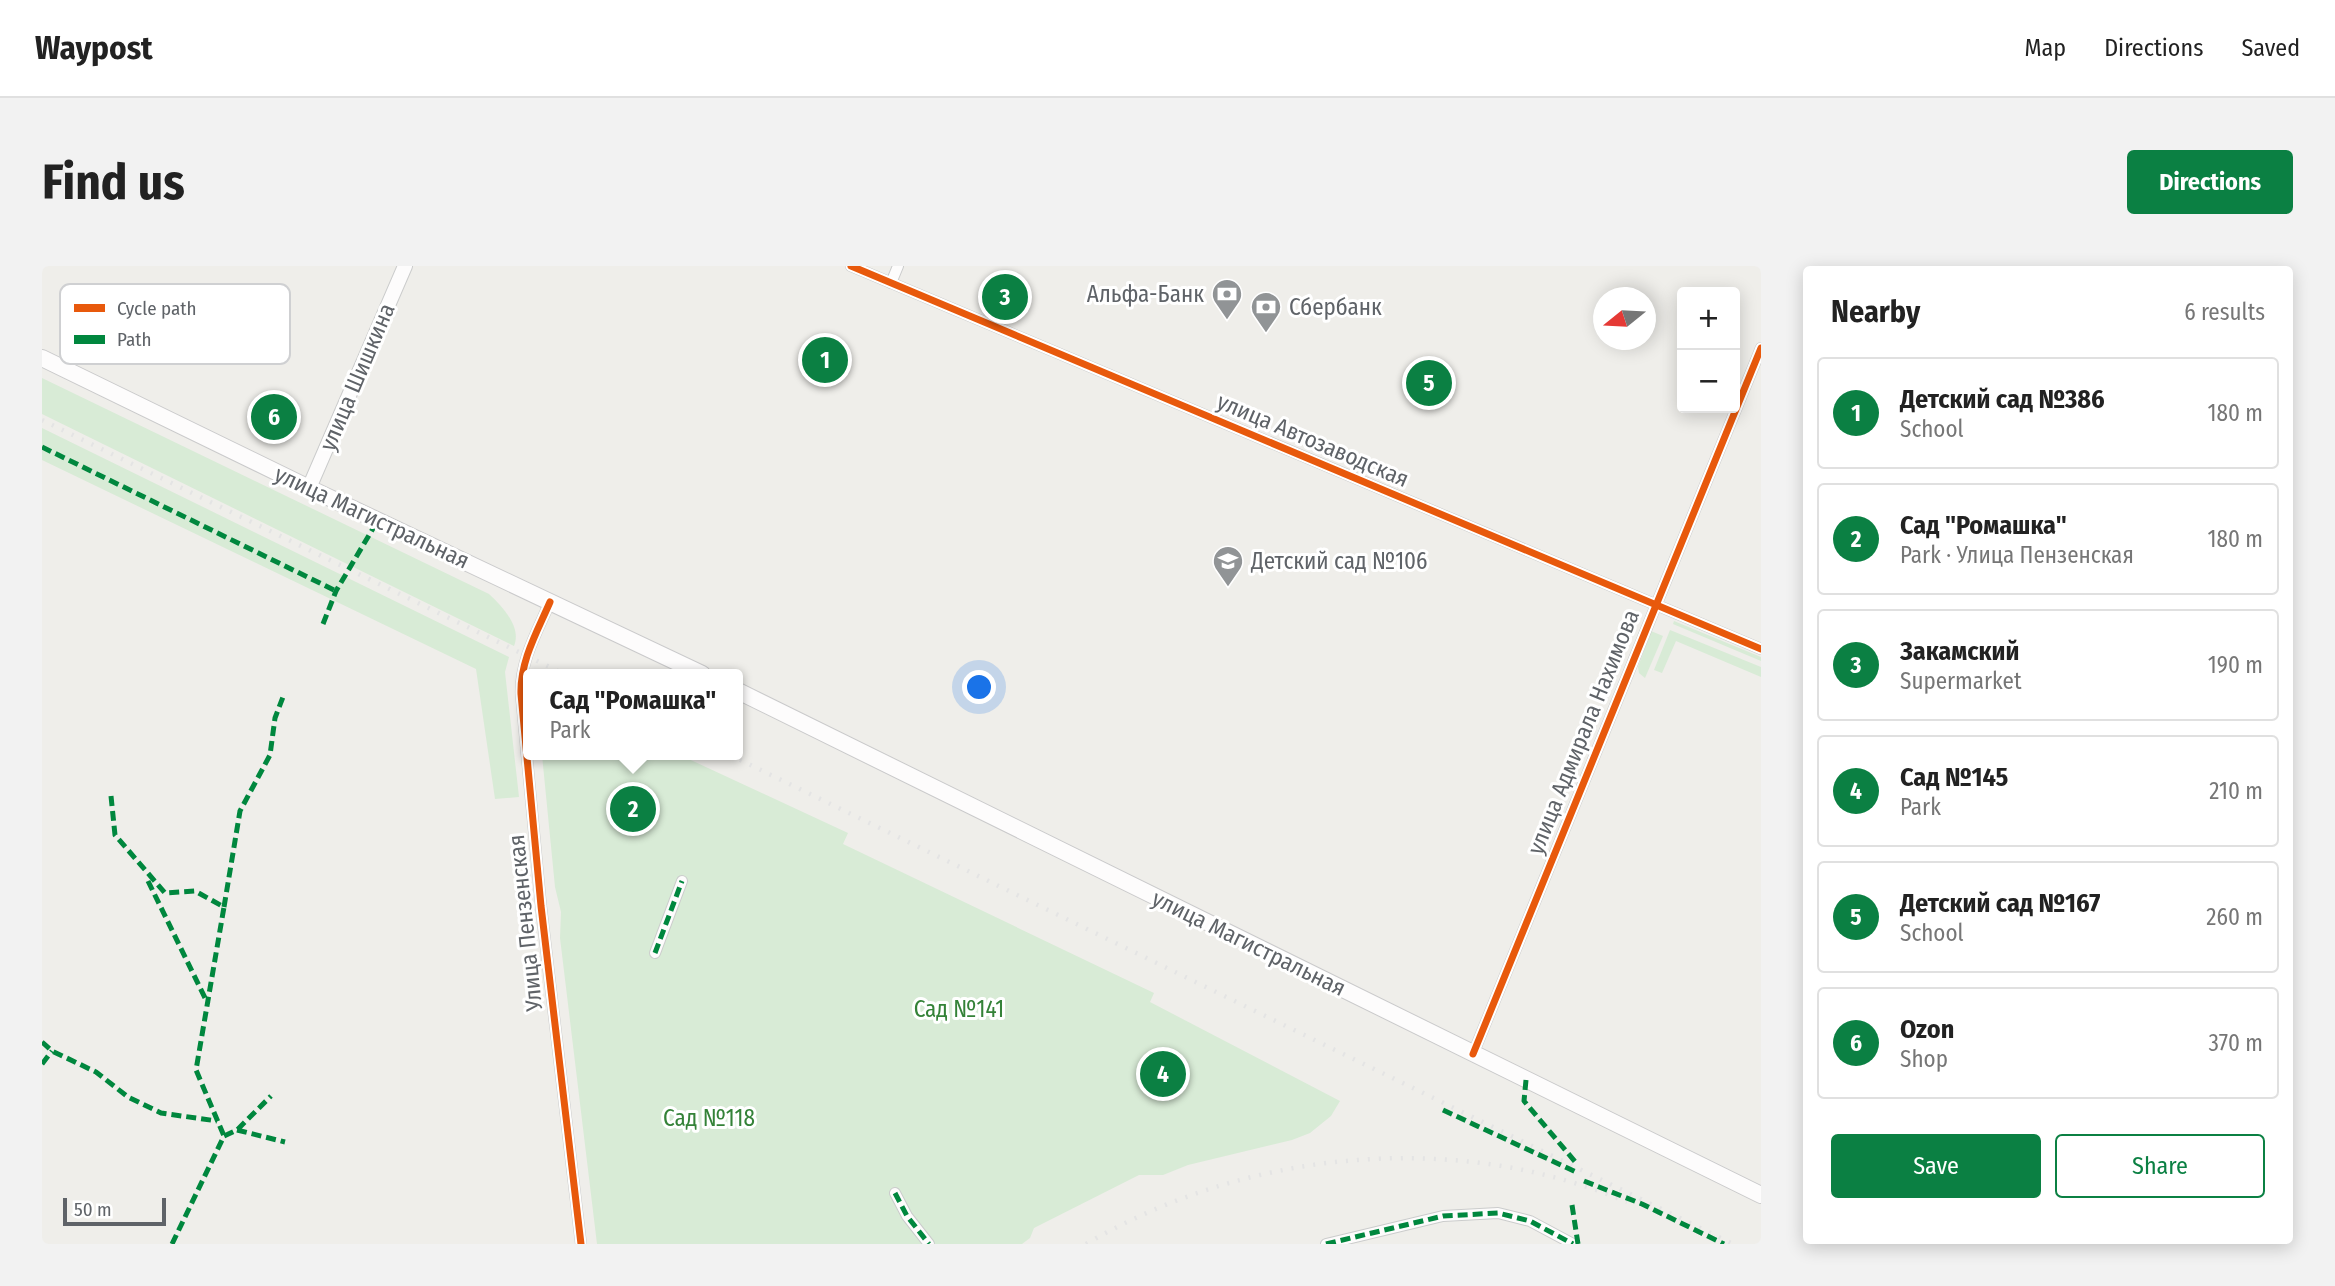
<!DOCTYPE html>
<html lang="en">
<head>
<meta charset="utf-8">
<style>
  :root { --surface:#fff; --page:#f2f2f2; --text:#222; --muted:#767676; --line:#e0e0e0; --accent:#0b8043 }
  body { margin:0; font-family:"Fira Sans Condensed",sans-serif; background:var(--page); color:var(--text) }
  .controls { position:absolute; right:21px; top:21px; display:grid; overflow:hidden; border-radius:7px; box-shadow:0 4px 18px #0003 }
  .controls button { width:63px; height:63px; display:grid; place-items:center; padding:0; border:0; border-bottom:2px solid var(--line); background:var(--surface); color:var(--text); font:35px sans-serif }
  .compass { position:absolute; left:1551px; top:21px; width:63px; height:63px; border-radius:50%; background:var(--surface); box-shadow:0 4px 18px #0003; rotate:252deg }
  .scale { position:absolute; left:21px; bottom:18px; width:103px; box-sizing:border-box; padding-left:7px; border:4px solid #5f6368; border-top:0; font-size:19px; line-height:24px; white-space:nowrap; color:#5f6368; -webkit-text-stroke:5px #fff; paint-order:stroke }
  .you { position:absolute; left:938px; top:422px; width:24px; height:24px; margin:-18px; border:5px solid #fff; border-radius:50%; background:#1a73e8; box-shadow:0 0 0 10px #1a73e833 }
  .badge { display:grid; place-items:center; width:46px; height:46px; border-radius:50%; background:var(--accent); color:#fff; font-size:23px; font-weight:700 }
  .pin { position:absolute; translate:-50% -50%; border:4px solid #fff; box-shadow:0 2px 7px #0006 }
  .popup { position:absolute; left:481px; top:403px; width:220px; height:91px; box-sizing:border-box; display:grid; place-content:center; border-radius:7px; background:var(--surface); filter:drop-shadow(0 2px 5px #0005); font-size:23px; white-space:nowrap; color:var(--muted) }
  .popup b { font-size:26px; color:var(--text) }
  .popup::after { content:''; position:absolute; left:50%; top:100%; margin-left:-14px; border:14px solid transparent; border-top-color:var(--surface) }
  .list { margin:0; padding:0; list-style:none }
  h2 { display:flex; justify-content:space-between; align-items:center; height:91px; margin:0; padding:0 28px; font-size:30px }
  h2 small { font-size:23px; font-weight:400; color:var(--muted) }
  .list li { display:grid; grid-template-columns:46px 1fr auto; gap:21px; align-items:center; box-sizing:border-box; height:112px; margin:0 14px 14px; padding:0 14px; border:2px solid var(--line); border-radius:7px }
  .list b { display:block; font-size:26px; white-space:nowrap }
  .list p { margin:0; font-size:23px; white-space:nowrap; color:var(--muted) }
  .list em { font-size:23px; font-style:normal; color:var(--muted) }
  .actions { display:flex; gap:14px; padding:21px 28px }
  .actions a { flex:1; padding:16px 0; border:2px solid var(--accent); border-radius:7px; text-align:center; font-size:24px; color:var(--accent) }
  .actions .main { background:var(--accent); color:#fff }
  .map { position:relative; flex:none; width:1719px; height:978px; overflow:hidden; border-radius:7px }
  header { display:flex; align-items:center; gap:42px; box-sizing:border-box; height:98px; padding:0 35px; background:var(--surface); border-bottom:2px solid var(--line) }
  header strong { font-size:33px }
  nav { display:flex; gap:38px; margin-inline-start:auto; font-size:24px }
  .intro { display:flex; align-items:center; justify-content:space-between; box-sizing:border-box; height:168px; padding:0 42px }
  h1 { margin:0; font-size:49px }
  .button { padding:18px 32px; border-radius:7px; background:var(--accent); color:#fff; font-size:24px; font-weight:700 }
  main { display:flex; gap:42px; padding:0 42px }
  aside { flex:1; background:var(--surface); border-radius:7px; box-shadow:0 4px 18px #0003 }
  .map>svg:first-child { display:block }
</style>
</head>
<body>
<header>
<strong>Waypost</strong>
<nav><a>Map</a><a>Directions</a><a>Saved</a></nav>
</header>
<div class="intro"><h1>Find us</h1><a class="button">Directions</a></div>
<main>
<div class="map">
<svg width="1719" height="978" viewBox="0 0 1719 978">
  <rect width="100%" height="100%" fill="#efeeea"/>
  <g fill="#d8ebd6">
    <path d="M0,112L447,328C460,340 480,361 472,380L0,148Z"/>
    <path d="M0,162L467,391L463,406L477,531L453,533L434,403L0,194Z"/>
    <path d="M1632,355L1719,391V395L1631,358Z"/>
    <path d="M1628,364L1719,401V411L1634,375L1620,407L1612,404Z"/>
    <path d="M1609,365L1621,370L1603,412L1597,407L1596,401Z"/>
    <path d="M500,489H638L806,567L801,578L1112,727L1108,736L1298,835L1289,850L1268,867L1250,874L1146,899L1121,909H1097L992,962L988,972L980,978H555L518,672L519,646L513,621Z"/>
  </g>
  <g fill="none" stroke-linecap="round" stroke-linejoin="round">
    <g stroke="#cbcccc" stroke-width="12">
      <g id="minor">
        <path d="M809,0L1719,383"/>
        <path d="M849,17L856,0"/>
        <path d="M508,336C495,366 478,395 479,428L499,640L539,978"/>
        <path d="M613,687L640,615"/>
        <path d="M1431,788L1719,82"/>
        <path d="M853,927L865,950L887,978"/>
        <path d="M1284,978L1401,950L1456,947L1488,955L1531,978"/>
      </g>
    </g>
    <g stroke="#cbcccc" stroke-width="16">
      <path id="tertiary" d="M267,222L363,0"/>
    </g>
    <g stroke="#cacacb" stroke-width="18">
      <g id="secondary">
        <path d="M0,92L267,222L660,408"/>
        <path d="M696,425L1719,929"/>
      </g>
    </g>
    <use href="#minor" stroke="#fdfcfc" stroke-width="10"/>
    <use href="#tertiary" stroke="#fdfcfc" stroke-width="14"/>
    <use href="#secondary" stroke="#fdfcfc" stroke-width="16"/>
    <g stroke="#e4e4e4" stroke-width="4.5" stroke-dasharray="2 9" stroke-linecap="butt">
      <path d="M0,154L522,408"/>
      <path d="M688,489L1691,978"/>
      <path d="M1044,978C1205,884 1412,863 1585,936"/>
    </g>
    <g stroke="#00873e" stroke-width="5" stroke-dasharray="10 5" stroke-linecap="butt">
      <path d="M0,181L294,325"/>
      <path d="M281,358L294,325L336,254"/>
      <path d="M69,530L73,569L123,627L153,625L182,641L154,804L182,870"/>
      <path d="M106,615L166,738"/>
      <path d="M182,641L198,545L228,489L233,452L241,431"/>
      <path d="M613,687L640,615"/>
      <path d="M0,776L10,785L54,806L86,831L119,847L175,855"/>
      <path d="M0,798L10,785"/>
      <path d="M1484,814L1482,835L1535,898"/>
      <path d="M1401,844L1534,906"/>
      <path d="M195,864L243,876"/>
      <path d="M1542,915L1600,938L1682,978"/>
      <path d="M853,927L865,950L887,978"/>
      <path d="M1530,939L1536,978"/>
      <path d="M130,978L182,870L195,864L229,830"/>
      <path d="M1284,978L1401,950L1456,947L1488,955L1531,978"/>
    </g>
    <g stroke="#fff" stroke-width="11">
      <g id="cycleway">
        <path d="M809,0L1719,383"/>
        <path d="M508,336C495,366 478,395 479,428L499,640L539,978"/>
        <path d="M1431,788L1719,82"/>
      </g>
    </g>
    <use href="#cycleway" stroke="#e8590c" stroke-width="7"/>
  </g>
  <defs>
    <g id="bank-pin" transform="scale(1.575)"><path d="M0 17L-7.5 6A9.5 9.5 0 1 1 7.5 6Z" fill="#919496" stroke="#fff"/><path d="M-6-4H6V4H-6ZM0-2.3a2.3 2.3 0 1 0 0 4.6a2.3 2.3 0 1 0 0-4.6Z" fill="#fff"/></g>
    <g id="school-pin" transform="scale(1.575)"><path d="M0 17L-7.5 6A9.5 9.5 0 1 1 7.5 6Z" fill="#919496" stroke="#fff"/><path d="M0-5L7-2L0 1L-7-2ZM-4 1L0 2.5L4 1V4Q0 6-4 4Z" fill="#fff"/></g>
  </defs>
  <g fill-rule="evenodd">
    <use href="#bank-pin" x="1185" y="28"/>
    <use href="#bank-pin" x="1224" y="41"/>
    <use href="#school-pin" x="1186" y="295"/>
  </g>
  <g text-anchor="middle" stroke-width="6" stroke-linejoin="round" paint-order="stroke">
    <g font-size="23" fill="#5f6368" stroke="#fff" text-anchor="start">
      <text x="1162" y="36" text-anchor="end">Альфа-Банк</text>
      <text x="1247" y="49">Сбербанк</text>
      <text x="1209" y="303">Детский сад №106</text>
    </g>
    <g font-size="23" fill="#5f6368" stroke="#fff">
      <text transform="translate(315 111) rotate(-67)" y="8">улица Шишкина</text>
      <text transform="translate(1271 174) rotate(23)" y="8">улица Автозаводская</text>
      <text transform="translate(330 251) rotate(25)" y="8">улица Магистральная</text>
      <text transform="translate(1541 466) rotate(-68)" y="8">улица Адмирала Нахимова</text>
      <text transform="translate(483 657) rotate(-96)" y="8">Улица Пензенская</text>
      <text transform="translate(1207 677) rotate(26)" y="8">улица Магистральная</text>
    </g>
    <g font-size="23" fill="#348238" stroke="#fff">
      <text x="917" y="751">Сад №141</text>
      <text x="667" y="860">Сад №118</text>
    </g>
  </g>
  <rect x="18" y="18" width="230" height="80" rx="10" fill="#fff" stroke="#cfd0d2" stroke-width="2"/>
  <rect x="32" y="38" width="31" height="8" fill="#e8590c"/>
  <rect x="32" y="69" width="31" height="9" fill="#00873e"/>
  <g font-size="19" fill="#5f6368">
    <text x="75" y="49">Cycle path</text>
    <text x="75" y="80">Path</text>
  </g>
</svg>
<div class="controls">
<button>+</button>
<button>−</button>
</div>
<svg class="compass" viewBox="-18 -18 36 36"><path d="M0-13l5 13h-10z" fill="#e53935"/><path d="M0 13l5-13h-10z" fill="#767676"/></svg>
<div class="scale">50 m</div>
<div class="you"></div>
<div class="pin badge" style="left:783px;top:94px">1</div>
<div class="pin badge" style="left:591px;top:543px">2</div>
<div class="popup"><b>Сад &quot;Ромашка&quot;</b>Park</div>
<div class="pin badge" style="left:963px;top:31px">3</div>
<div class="pin badge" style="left:1121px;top:808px">4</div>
<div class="pin badge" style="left:1387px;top:117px">5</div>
<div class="pin badge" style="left:232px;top:151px">6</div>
</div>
<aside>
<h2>Nearby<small>6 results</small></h2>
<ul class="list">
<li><span class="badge">1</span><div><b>Детский сад №386</b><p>School</p></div><em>180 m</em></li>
<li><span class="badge">2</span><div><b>Сад &quot;Ромашка&quot;</b><p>Park · Улица Пензенская</p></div><em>180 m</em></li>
<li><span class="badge">3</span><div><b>Закамский</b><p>Supermarket</p></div><em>190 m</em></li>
<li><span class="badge">4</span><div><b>Сад №145</b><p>Park</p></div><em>210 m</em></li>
<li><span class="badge">5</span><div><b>Детский сад №167</b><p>School</p></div><em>260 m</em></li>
<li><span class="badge">6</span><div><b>Ozon</b><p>Shop</p></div><em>370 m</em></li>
</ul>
<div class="actions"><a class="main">Save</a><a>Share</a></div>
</aside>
</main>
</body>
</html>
